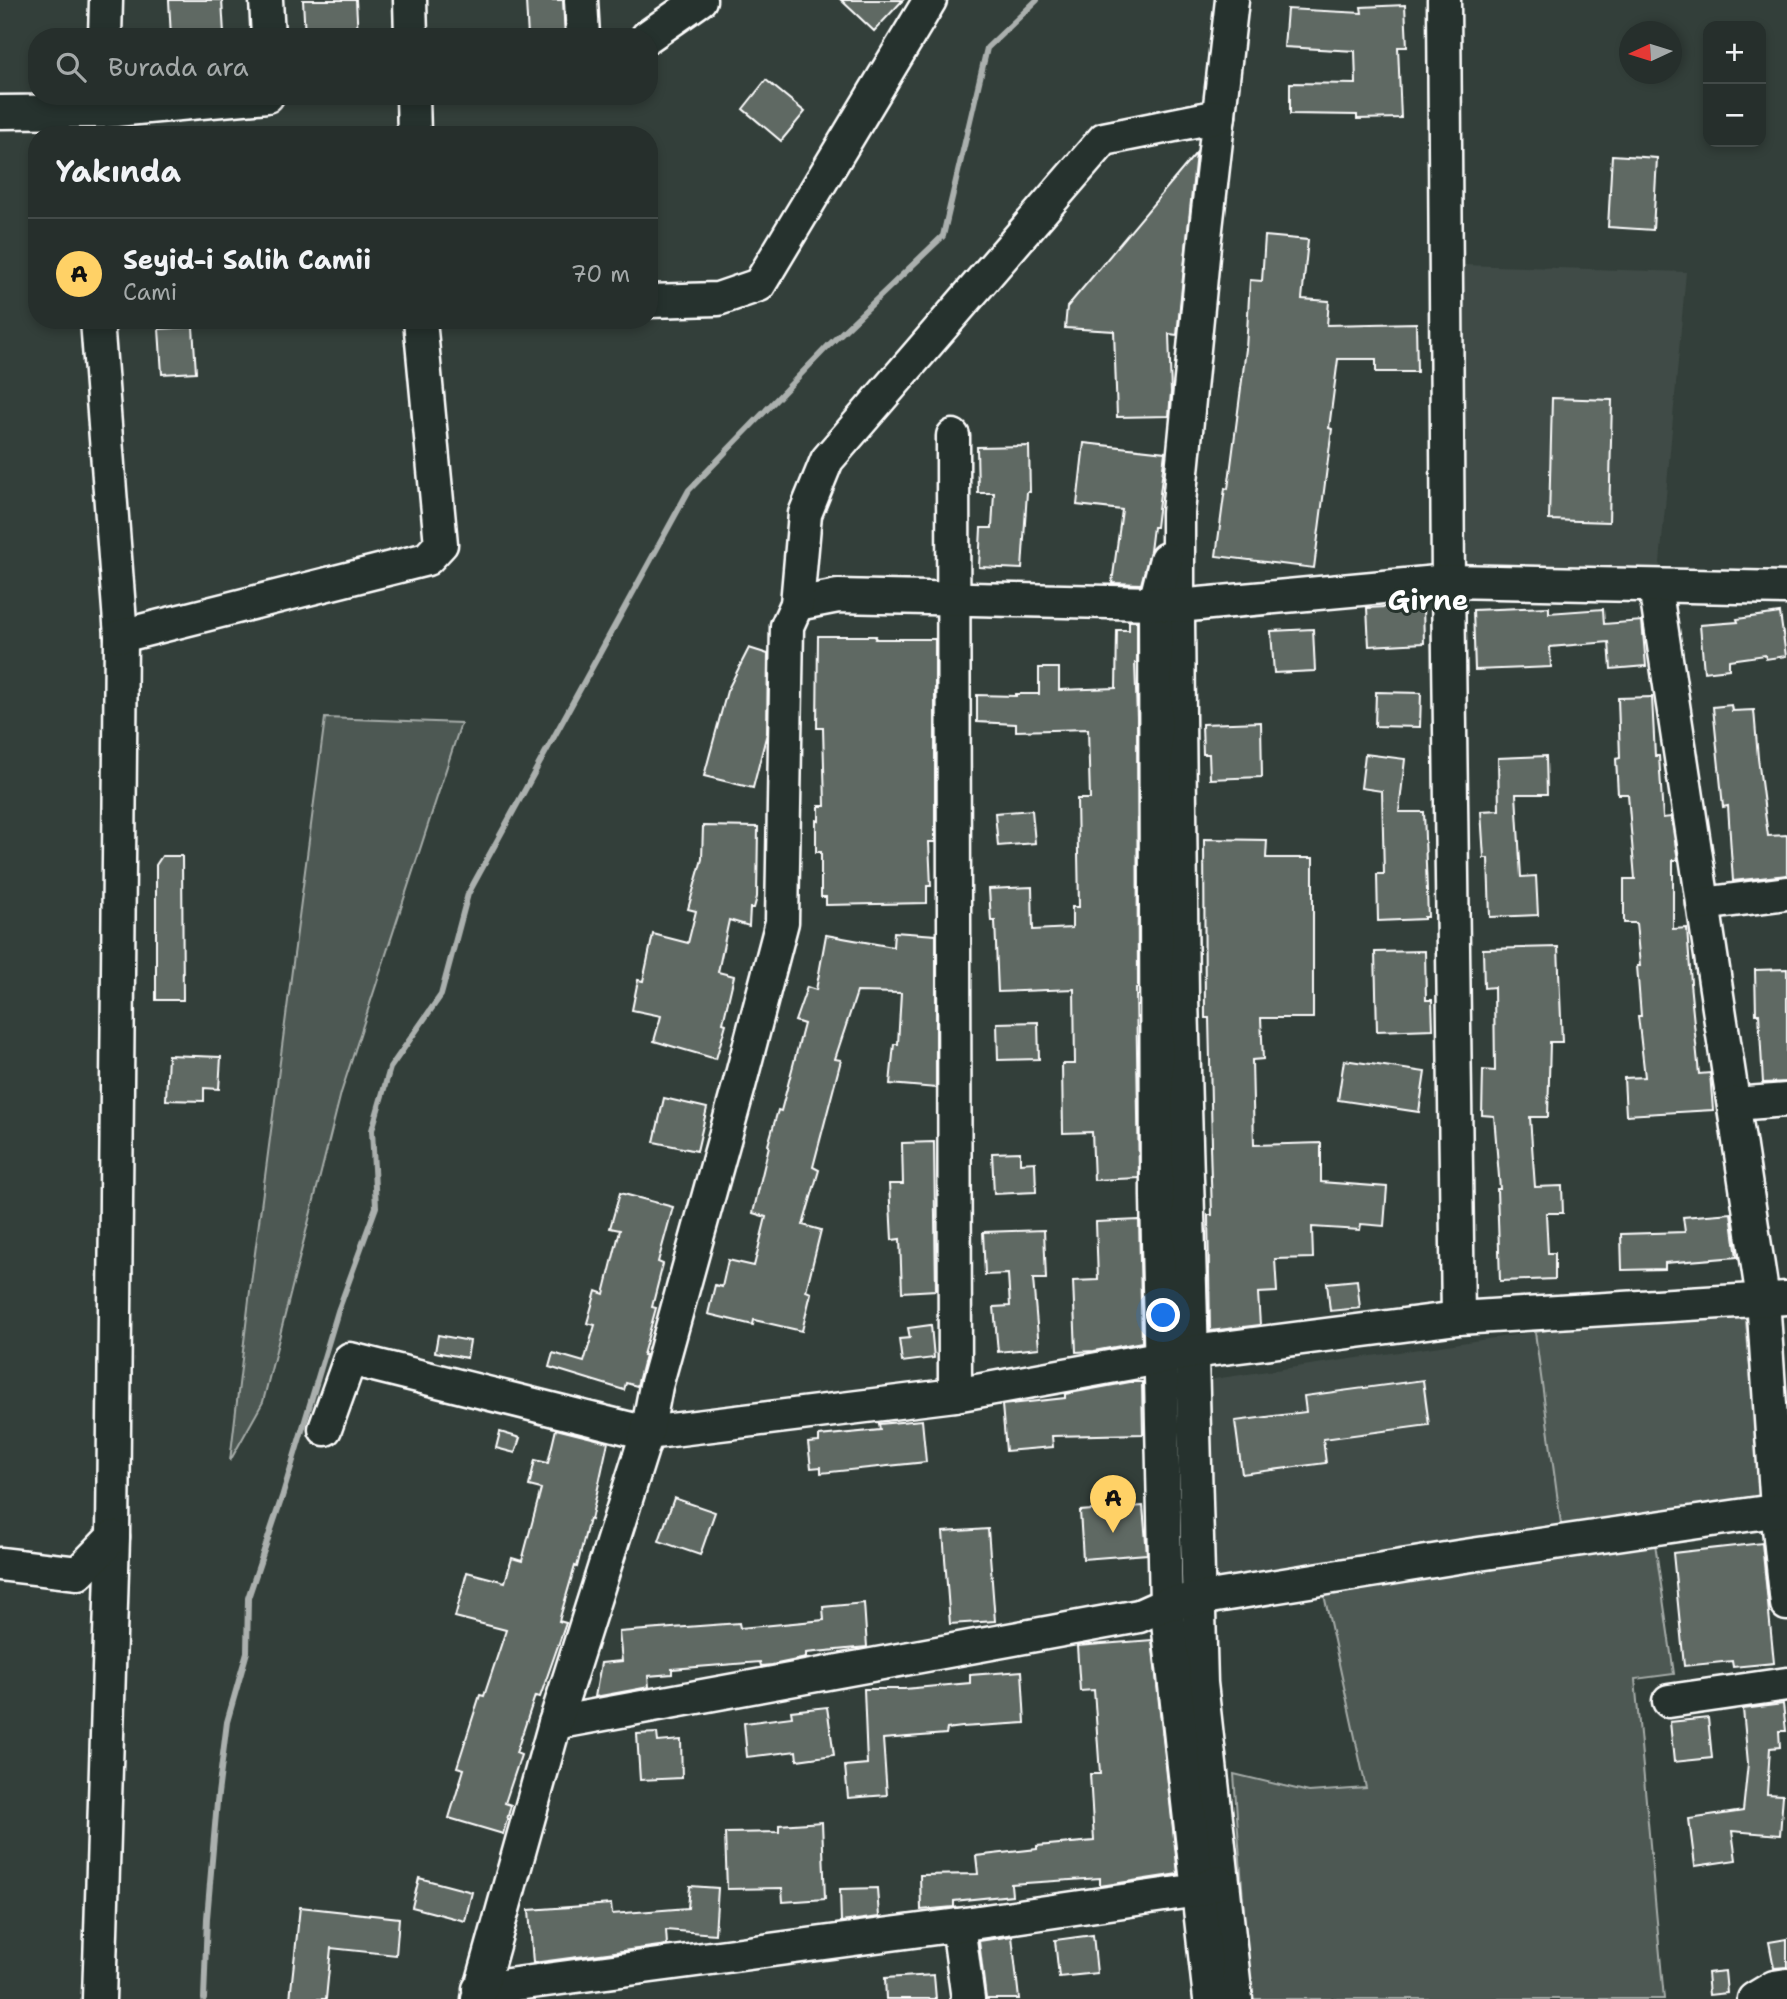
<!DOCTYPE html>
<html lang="tr">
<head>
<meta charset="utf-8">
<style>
  :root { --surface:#262f2c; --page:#2e3734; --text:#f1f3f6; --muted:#a4a9a9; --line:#424a48; --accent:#ffd166 }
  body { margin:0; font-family:"Shantell Sans",sans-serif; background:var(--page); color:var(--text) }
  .controls { position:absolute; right:21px; top:21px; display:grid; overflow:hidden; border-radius:14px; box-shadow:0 4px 10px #0003 }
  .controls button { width:63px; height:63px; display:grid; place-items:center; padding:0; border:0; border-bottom:2px solid var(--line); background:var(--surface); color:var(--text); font:35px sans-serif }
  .compass { position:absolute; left:1619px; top:21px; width:63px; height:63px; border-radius:50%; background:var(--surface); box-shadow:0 4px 10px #0003; rotate:266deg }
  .you { position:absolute; left:1164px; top:1316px; width:24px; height:24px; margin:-18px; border:5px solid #fff; border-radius:50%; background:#1a73e8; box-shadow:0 0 0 10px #1a73e833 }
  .badge { display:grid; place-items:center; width:46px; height:46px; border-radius:50%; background:var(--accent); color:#111; font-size:23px; font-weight:700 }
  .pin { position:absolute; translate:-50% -58px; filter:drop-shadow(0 2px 4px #0008) }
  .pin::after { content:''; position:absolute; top:37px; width:24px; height:21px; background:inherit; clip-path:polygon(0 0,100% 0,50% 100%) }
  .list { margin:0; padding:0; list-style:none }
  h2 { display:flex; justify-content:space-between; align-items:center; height:91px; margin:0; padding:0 28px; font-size:30px }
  h2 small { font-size:23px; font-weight:400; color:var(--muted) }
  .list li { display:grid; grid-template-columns:46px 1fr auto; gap:21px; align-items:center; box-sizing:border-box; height:112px; padding:0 28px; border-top:2px solid var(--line) }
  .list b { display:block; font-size:26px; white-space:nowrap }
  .list p { margin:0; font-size:23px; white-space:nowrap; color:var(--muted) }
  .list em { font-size:23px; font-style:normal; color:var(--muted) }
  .icon { flex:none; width:38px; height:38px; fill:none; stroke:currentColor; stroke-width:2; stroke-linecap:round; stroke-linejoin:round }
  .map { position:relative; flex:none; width:1787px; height:1999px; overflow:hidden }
  .search { position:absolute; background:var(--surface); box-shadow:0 4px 10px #0003; left:28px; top:28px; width:630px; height:77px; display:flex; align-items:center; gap:18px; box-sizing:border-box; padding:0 24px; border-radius:28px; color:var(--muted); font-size:26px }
  .panel { position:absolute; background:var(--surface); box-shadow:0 4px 10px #0003; left:28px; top:126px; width:630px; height:203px; border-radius:28px }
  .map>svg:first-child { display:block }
</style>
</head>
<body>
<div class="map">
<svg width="1787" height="1999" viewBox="0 0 1787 1999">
  <rect width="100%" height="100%" fill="#333f3a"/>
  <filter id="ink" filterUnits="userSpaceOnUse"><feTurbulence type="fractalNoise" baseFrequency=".0143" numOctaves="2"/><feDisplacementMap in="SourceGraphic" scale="14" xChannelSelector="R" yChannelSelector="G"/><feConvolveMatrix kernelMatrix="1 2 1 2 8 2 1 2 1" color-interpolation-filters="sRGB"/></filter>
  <g filter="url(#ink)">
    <g fill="#404c47">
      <path d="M1461,265L1686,272L1659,574L1468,577Z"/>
      <path d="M1535,1332L1565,1547L1213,1606L1207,1380Z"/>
    </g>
    <g fill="#4d5853" stroke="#a6aca9" stroke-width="2">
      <path d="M325,718L461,723L341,1093L263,1402L230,1461L250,1291Z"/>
      <path d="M1744,1298L1761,1496L1651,1516L1674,1674L1635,1679L1664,1999H1250L1234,1774L1309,1792L1366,1788L1323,1590L1564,1546L1535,1332Z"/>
    </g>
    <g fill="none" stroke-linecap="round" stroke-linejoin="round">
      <path stroke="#abb0ae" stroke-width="6" d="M204,1999L207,1918L217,1802L227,1722L247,1652L248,1598L282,1497L338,1311L376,1207L372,1130L390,1068L441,995L468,894L689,490L828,346L943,236L987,48L1037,0"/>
    </g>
    <g fill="#5f6964" stroke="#fff" stroke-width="2">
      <path d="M169,0H222L224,34H219V37H171Z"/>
      <path d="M303,0H356L358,37H305Z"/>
      <path d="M547,0H563L565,37H528L526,1Z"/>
      <path d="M841,0H903L874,31Z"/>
      <path d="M1405,5L1407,47H1398L1401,118L1357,119V115L1290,114V83L1356,84L1355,51L1284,47L1287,9L1362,13L1361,7Z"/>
      <path d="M766,80L805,112L781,141L743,109Z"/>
      <path d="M1196,153L1177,335L1169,334L1171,392L1169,416L1117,417L1114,331L1065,328L1067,307Z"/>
      <path d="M1612,155L1657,158L1653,230L1608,227Z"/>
      <path d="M1265,236L1308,240L1302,299L1329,301L1327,325L1416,323L1417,372H1376V359H1338L1329,428L1332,429L1314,568L1216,556L1225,488L1228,489L1246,349L1250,280L1262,281Z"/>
      <path d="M193,327L196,372L162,374L159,329Z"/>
      <path d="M1552,398L1612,400L1609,522L1549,520Z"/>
      <path d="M1084,443L1165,452L1156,527H1153L1150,551L1141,584L1112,583L1122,510L1077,505Z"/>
      <path d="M1029,446L1030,492H1027L1022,569L979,567L981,528H992L994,493H978L977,447Z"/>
      <path d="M1423,605L1424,643L1369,646L1367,608Z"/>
      <path d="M1549,607V613L1603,609L1604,624L1642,621L1646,666L1611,669L1609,642L1550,647L1551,667L1475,670L1473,610Z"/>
      <path d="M1780,613L1786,656L1766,659L1765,655L1729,660V669L1704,672L1700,625L1738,622L1737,619Z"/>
      <path d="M1129,621H1137V663H1135L1137,717L1138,988H1136L1139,1178L1094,1180L1092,1132L1063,1133L1062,1064H1075L1074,989L998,992L995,921H991L989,889L1032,887L1033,930L1072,928V907H1079L1077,799H1090L1088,729L1016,731V724L977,722V695L1016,696V694H1039V668H1059V690L1116,688L1117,630H1129Z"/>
      <path d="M1313,629L1315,671L1274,673L1271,631Z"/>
      <path d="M818,636H876L875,639H935V842H929L931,886H927V903L826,905V897H821V852H816V820L819,821V806H825L823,728H817Z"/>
      <path d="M749,648L768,654L767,733L753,788L704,776L727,691Z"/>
      <path d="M1376,692L1421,693L1420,727L1375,726Z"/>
      <path d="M1652,697L1655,756H1659L1663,818L1671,817L1678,860H1673V929L1687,928L1691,983H1690L1699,1074L1710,1073L1713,1110L1626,1115L1624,1078L1645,1077L1638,1016H1641L1637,966H1640L1636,923H1624V879H1635L1628,794H1618L1616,759L1620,758L1618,698Z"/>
      <path d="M1731,705L1732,711L1754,710L1758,758L1768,836L1787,835V875L1733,881L1728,806L1723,807L1713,707Z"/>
      <path d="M1261,722L1262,777L1210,779L1209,754H1203L1202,724Z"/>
      <path d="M1365,754L1405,759L1399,812H1424L1428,917H1424V919L1378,921L1377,874H1384L1382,791L1361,788Z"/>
      <path d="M1546,756L1547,794H1516L1521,877L1536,876L1538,915L1490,917L1488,858H1484L1481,811L1499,810L1498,758Z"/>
      <path d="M1032,810L1035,843L998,846L995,813Z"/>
      <path d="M703,826L758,827L757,897L754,908H750L749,926L729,920L718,972L734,976L723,1023L726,1024L716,1059L654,1041L661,1016L632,1010L638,980L643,981L653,934L688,943L696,911L688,909L702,859Z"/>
      <path d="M1204,839L1267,840L1266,858H1313V1018H1261L1263,1059L1252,1060L1254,1145L1321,1143V1182L1387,1187L1384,1226L1361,1224L1360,1230L1312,1227L1313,1258L1275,1259L1277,1292L1258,1293L1260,1325L1210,1331L1208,1215H1212L1210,1145H1212L1209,1018H1205Z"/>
      <path d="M162,856H182L183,1000H156V865Z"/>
      <path d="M894,932L936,935V1088L890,1084L894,1044H898L901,993L857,992L835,1059L841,1060L813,1167L819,1170L803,1225L821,1230L806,1291L811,1293L802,1331L754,1320L753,1325L708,1314L715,1285L722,1287L728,1260L754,1266L766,1217L753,1213L769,1146L768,1145L778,1110L781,1111L804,1024L795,1021L807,987L816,990L826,935L893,947Z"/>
      <path d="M1558,947L1562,1042H1550L1548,1117H1530L1535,1187L1562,1186L1563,1213H1546L1548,1253H1555V1279L1500,1281L1497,1189H1500L1494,1116L1482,1115L1483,1070L1495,1071L1494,987L1484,988L1483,949Z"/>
      <path d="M1425,951L1426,1000H1432L1433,1029L1377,1031L1375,952Z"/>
      <path d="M1787,969V1082L1763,1083L1759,1014H1756L1755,970Z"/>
      <path d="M1038,1022L1039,1059L998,1060L997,1023Z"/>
      <path d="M168,1055L221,1057L219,1089L204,1088V1101L166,1100Z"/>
      <path d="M1344,1060L1425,1072L1419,1112L1338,1100Z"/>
      <path d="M664,1098L707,1108L697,1151L654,1142Z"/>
      <path d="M934,1142L936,1290L902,1292L900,1239L892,1240L889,1184H903L902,1143Z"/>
      <path d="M1020,1152V1163L1035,1162L1036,1192L994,1194L992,1153Z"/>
      <path d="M620,1193L673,1207L658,1262L663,1264L652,1307L656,1308L643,1355H645L637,1386L626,1383L624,1390L549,1367L553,1353L584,1362L595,1325L587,1323L596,1291L604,1294L620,1230L610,1228Z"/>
      <path d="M1731,1213L1737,1257L1665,1263V1269L1622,1270L1621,1234L1685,1232L1683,1217Z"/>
      <path d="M1139,1220L1142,1342L1094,1351L1076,1352L1073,1281L1098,1280L1096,1222Z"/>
      <path d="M1044,1230L1046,1279H1033L1039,1348L998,1352L994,1307L1010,1306L1008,1274L985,1275L983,1232Z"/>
      <path d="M1357,1280L1360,1308L1330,1311L1327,1283Z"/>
      <path d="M931,1325L934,1358L902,1362L899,1339L910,1338L908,1328Z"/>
      <path d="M438,1335L470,1341L467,1358L435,1352Z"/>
      <path d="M1423,1380L1429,1425L1323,1439L1326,1463L1242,1474L1235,1421L1306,1412L1304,1396Z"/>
      <path d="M1130,1382H1142L1143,1434L1052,1436L1053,1447L1006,1451L1002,1405L1065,1398V1394Z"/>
      <path d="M922,1420L926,1462L821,1473V1467L811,1468L808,1443L819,1442V1436L880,1430L879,1424Z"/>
      <path d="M556,1429L608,1442L591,1520L589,1519L577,1567L575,1566L559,1621L566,1623L540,1697L535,1696L516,1753L521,1755L505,1803L511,1805L503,1834L449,1818L464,1769L457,1767L480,1695L484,1696L506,1630L455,1617L467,1572L505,1582L512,1558L522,1561L541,1489L529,1486L535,1460L548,1463Z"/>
      <path d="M500,1432L520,1438L515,1453L496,1448Z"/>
      <path d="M674,1498L715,1512L700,1555L659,1541Z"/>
      <path d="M1143,1506L1147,1554L1083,1559L1080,1511Z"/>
      <path d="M988,1529L995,1621L950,1624L943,1532Z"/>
      <path d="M1762,1543L1774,1663L1733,1667L1732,1661L1684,1666L1673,1553Z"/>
      <path d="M864,1603L867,1647L806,1653V1658L772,1665L761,1666L760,1662L672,1669V1674L648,1676L649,1687L595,1697L601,1663L622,1661L619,1632L739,1623L740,1628L824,1620L823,1607Z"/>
      <path d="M1152,1640L1178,1874L1100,1886V1878L1011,1884L1012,1895L954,1901V1907L921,1910L920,1875L978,1874L976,1856L1037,1849V1846L1094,1841L1090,1774H1100L1094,1690L1080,1691L1077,1646Z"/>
      <path d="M1022,1671L1025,1723L962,1727L947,1729L946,1734L883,1739L887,1795L848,1798L845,1766L867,1764L864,1689H904L970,1683V1675Z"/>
      <path d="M1783,1704L1786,1731H1779L1780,1747L1770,1748L1767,1794L1783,1795L1780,1835L1732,1831L1736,1860L1695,1866L1689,1819L1743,1811L1748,1763L1743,1709Z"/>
      <path d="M827,1707L834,1755L797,1760L796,1751L747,1757L744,1723L792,1717L791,1711Z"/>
      <path d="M1708,1718L1712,1758L1674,1762L1670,1722Z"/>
      <path d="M657,1733L658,1742L681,1740L682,1778L640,1780L637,1734Z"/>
      <path d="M822,1822L825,1899L783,1902L782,1888L727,1889L725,1833L779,1832V1825Z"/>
      <path d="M419,1878L472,1892L465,1921L412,1907Z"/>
      <path d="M690,1886L718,1888L715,1934L666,1930L667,1945L533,1963L529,1910L611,1904L612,1914L688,1908Z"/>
      <path d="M877,1888L879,1917L841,1922L840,1889Z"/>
      <path d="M300,1907L399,1918L396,1955L331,1948L326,1999H290Z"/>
      <path d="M1093,1935L1097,1973L1059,1977L1055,1940Z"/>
      <path d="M1012,1936L1019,1999H986L979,1941Z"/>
      <path d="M1787,1939V1967L1774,1968L1769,1942Z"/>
      <path d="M1725,1971L1727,1993L1709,1995L1707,1973Z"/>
      <path d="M934,1975L936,1999H886L885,1978Z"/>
    </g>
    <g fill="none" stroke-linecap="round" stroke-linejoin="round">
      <g stroke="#fff" stroke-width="37">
        <g id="minor">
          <path d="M266,0L268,37"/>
          <path d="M410,0L411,37"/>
          <path d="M581,0L583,37"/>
          <path d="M1232,0L1204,246L1178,513V620L1182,998L1201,1683L1236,1999"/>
          <path d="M1444,0L1448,581L1458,1318"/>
          <path d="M105,37L106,0"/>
          <path d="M647,37L700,0"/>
          <path d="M413,96L414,135"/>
          <path d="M0,112L105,111L267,96"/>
          <path d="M649,301L718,299L759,285L930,0"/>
          <path d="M97,320L121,636L113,1537L99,1999"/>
          <path d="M953,436L955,1395"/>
          <path d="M1166,559L1155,603L1157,1196L1166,1604L1210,1999"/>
          <path d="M1655,586L1763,1299L1777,1509L1787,1604"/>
          <path d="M797,604L838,596L1155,603L1178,606L1448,581L1787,588"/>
          <path d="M121,636L427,559L441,544L420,320"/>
          <path d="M1703,904L1787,893"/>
          <path d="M1734,1104L1787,1100"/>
          <path d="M325,1429L350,1359L647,1433L955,1395L1192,1352L1458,1318L1787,1298"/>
          <path d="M0,1564L78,1573L113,1537"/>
          <path d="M1669,1701L1787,1684"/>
          <path d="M555,1723L1139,1616L1166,1604L1458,1557L1787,1509"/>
          <path d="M958,1925L968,1999"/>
          <path d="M479,1989L958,1925L1198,1890L1219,1882"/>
          <path d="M478,1999L555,1723L647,1433L656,1386L739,1086L782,922L787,626L797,604L805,514L827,460L1104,139L1219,116"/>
          <path d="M1754,1999L1774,1987L1787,1985"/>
        </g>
      </g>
      <use href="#minor" stroke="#26332d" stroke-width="32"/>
    </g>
  </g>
  <g text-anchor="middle" stroke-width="6" stroke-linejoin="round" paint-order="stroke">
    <g font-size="28" font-weight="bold" fill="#fff" stroke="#26332d">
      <text x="1428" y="610">Girne</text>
    </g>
  </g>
</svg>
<div class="controls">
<button>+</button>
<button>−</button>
</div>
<svg class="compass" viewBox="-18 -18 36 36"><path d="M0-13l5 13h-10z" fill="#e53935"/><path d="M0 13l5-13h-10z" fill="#a4a9a9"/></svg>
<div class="you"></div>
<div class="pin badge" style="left:1113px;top:1533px">A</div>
<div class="search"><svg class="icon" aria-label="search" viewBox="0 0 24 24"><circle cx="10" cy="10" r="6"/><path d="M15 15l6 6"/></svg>Burada ara</div>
<section class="panel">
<h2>Yakında<small></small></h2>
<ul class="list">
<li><span class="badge">A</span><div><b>Seyid-i Salih Camii</b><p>Cami</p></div><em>70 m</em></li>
</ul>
</section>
</div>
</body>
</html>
